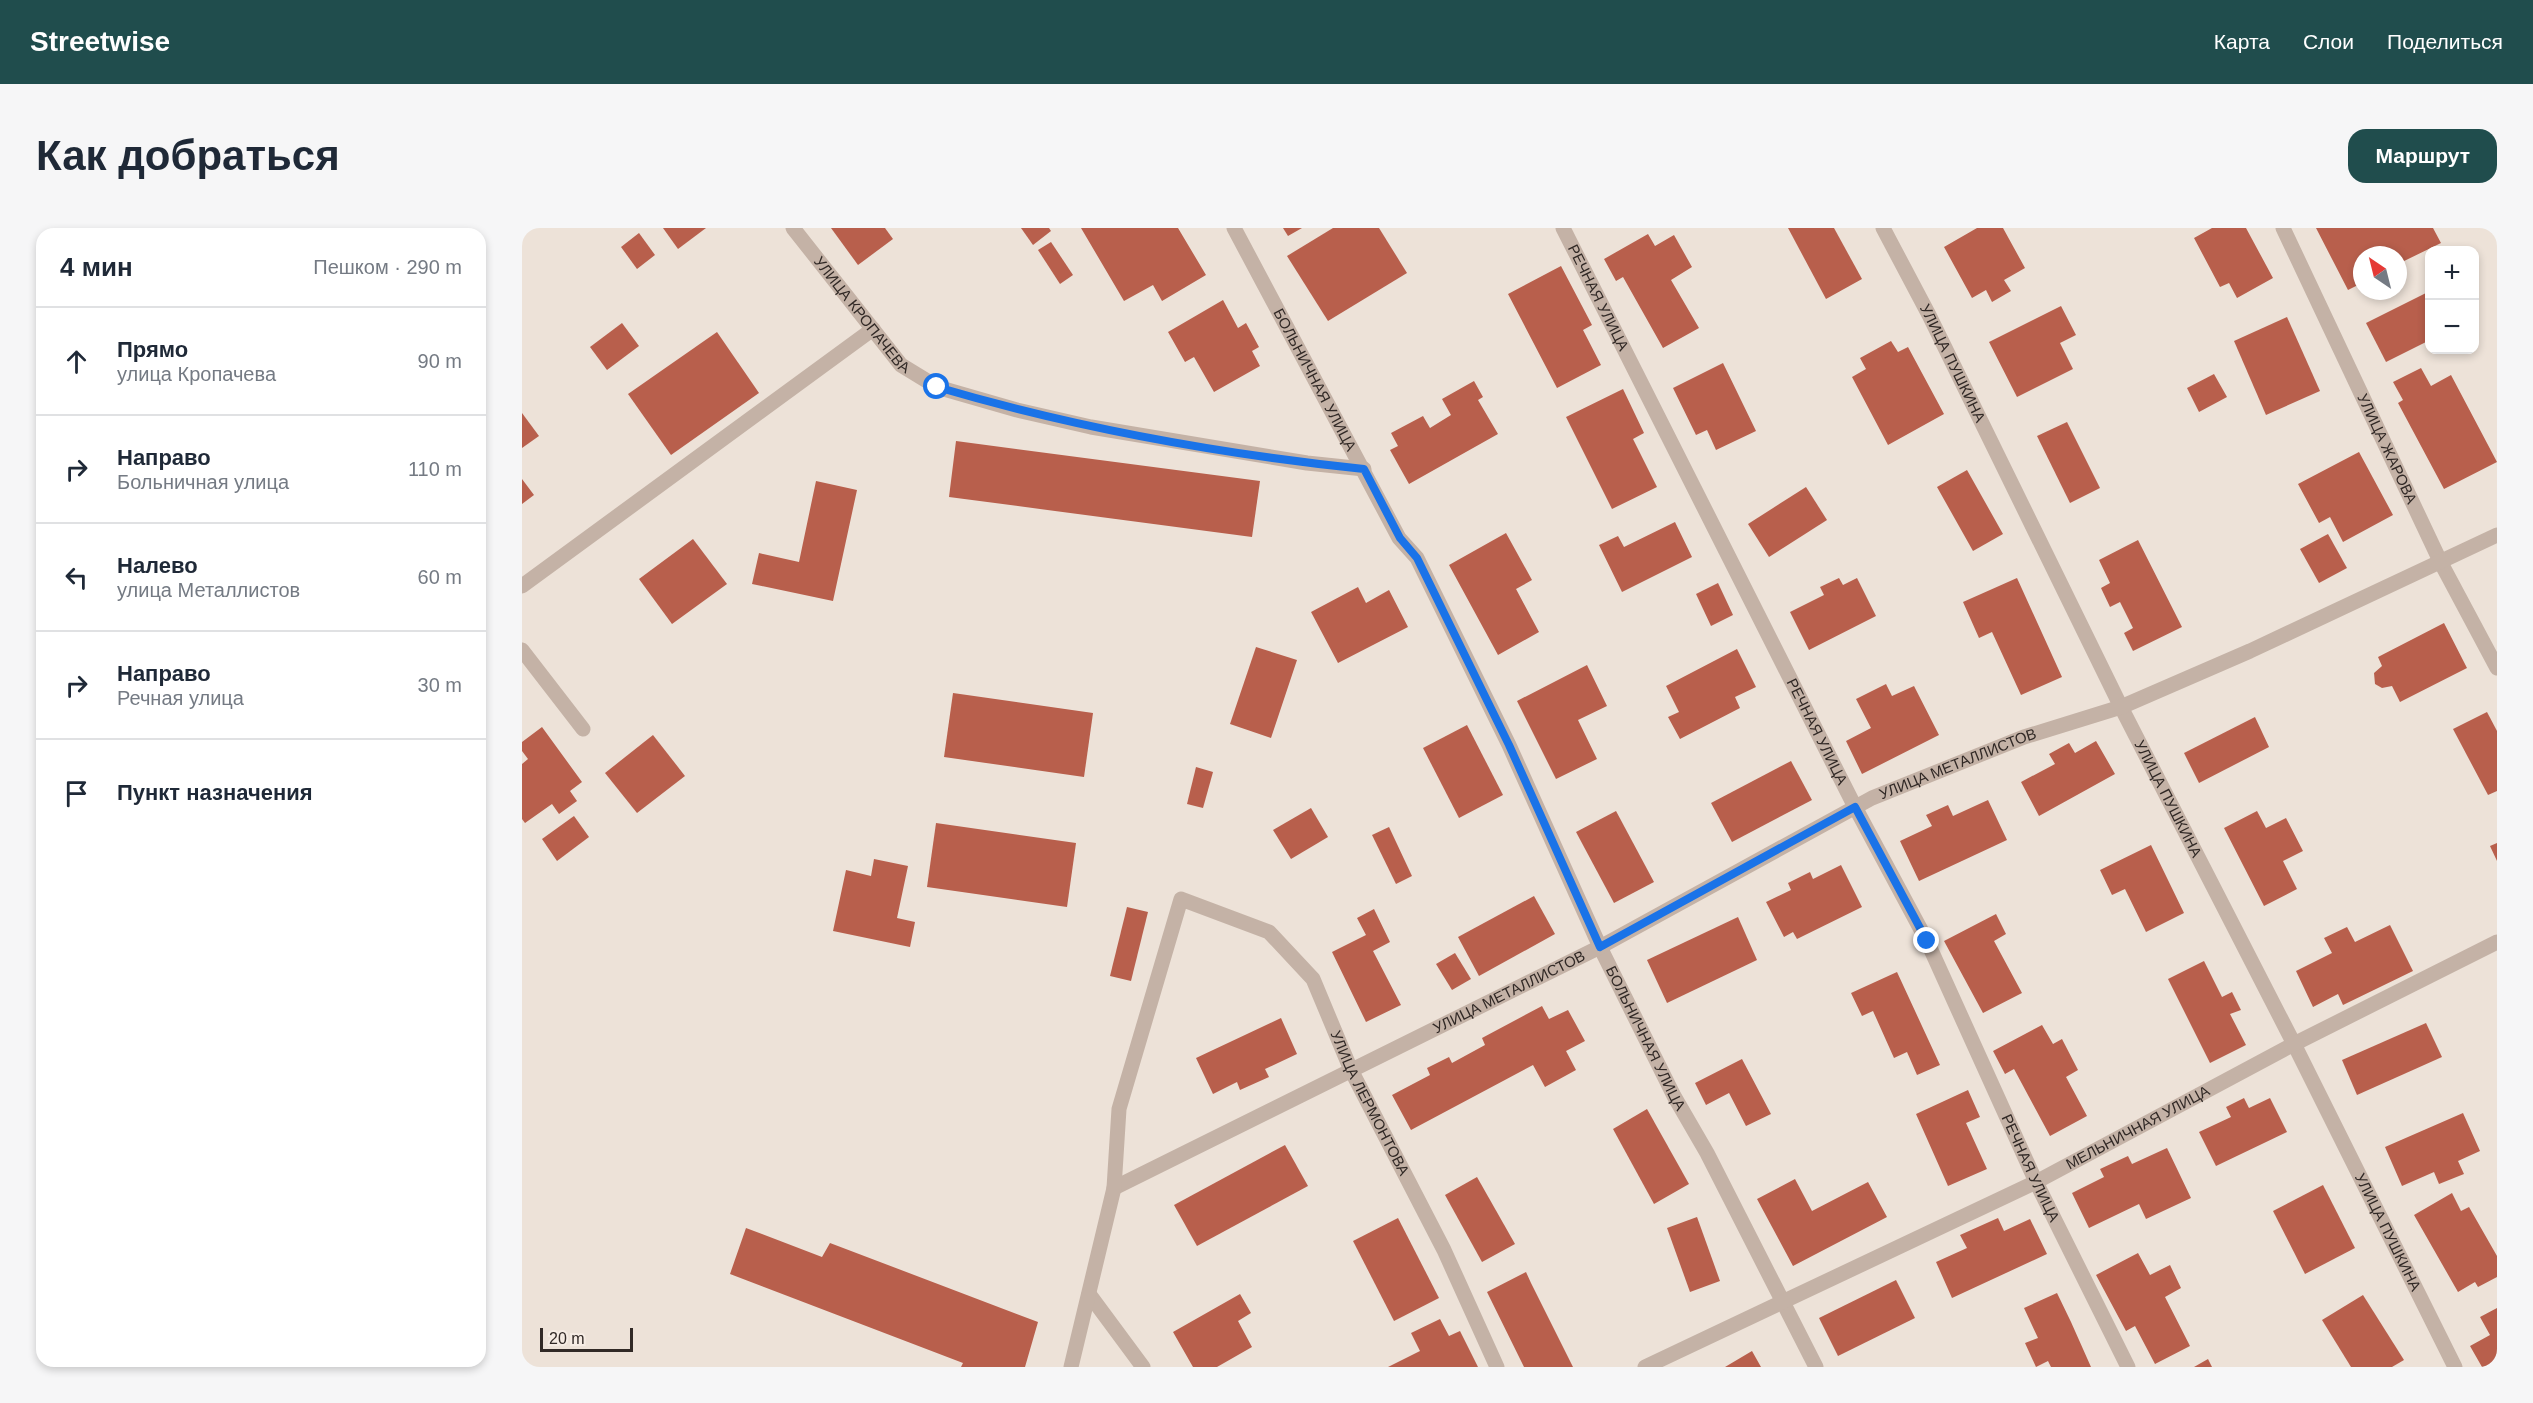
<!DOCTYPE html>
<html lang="ru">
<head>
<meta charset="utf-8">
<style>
  :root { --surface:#fff; --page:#f6f6f7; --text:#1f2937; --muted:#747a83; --line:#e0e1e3; --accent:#204d4d }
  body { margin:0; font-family:Arial,sans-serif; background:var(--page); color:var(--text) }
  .controls { position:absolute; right:18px; top:18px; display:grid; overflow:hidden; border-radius:12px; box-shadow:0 3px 9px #0003 }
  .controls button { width:54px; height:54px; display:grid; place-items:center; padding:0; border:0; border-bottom:2px solid var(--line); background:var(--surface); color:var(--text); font:30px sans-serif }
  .compass { position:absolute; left:1831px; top:18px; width:54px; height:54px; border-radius:50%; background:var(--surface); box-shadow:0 3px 9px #0003; rotate:325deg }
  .scale { position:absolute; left:18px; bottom:15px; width:93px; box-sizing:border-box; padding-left:6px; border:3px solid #312926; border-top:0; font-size:16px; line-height:21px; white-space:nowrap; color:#312926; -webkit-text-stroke:4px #f6ece4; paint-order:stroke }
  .stop { position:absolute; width:18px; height:18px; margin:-14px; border:4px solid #1a73e8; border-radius:50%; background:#fff }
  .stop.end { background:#1a73e8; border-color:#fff; box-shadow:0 2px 6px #0008 }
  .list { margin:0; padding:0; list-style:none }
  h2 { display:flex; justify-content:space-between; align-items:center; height:78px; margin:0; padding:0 24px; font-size:26px }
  h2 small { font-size:20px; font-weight:400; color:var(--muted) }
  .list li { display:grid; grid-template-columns:39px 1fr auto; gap:18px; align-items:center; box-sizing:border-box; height:108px; padding:0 24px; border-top:2px solid var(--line) }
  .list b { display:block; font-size:22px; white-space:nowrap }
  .list p { margin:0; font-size:20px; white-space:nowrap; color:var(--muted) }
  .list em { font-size:20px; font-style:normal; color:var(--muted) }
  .icon { flex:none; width:33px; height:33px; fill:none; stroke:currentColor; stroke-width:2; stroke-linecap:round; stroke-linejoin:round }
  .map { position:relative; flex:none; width:1975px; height:1139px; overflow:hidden; border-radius:18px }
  header { display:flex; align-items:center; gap:36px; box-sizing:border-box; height:84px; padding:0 30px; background:var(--accent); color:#fff }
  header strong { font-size:28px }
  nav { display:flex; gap:33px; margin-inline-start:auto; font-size:21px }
  .intro { display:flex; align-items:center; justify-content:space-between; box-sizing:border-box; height:144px; padding:0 36px }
  h1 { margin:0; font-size:42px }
  .button { padding:15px 27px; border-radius:18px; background:var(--accent); color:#fff; font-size:21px; font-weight:700 }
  main { display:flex; gap:36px; padding:0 36px }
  aside { flex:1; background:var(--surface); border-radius:18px; box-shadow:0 3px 9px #0003 }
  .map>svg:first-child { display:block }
</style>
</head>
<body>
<header>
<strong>Streetwise</strong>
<nav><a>Карта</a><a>Слои</a><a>Поделиться</a></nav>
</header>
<div class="intro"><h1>Как добраться</h1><a class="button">Маршрут</a></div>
<main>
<aside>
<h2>4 мин<small>Пешком · 290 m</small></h2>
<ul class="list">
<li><svg class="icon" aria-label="ahead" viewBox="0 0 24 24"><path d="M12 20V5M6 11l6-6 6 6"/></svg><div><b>Прямо</b><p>улица Кропачева</p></div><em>90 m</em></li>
<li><svg class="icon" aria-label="right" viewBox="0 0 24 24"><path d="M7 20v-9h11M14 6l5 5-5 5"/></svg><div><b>Направо</b><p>Больничная улица</p></div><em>110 m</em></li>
<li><svg class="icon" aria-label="left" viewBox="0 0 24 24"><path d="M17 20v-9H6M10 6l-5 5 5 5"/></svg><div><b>Налево</b><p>улица Металлистов</p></div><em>60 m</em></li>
<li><svg class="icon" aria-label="right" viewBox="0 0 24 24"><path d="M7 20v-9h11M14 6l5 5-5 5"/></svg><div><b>Направо</b><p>Речная улица</p></div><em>30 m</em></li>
<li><svg class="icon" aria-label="arrive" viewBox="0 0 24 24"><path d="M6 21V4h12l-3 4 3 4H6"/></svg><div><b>Пункт назначения</b></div></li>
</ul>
</aside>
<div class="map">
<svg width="1975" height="1139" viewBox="0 0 1975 1139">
  <rect width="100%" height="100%" fill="#ede2d8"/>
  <g fill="#b85f4c">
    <path d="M141,0H184L156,21Z"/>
    <path d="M309,0H363L371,11L336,37Z"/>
    <path d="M499,0H527L529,3L511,17Z"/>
    <path d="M559,0H656L684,47L640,73L631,57L602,73Z"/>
    <path d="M761,0H780L766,8Z"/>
    <path d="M811,0H857L885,45L806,93L765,28Z"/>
    <path d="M1266,0H1312L1340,51L1304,71Z"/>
    <path d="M1455,0H1481L1503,40L1482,52L1489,63L1470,74L1464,62L1450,70L1422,19Z"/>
    <path d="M1690,0H1724L1751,50L1715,70L1707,55L1698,59L1672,10Z"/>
    <path d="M1794,0H1911L1919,15L1876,36V27H1840V55L1826,62Z"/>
    <path d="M117,5L133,27L115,41L99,19Z"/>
    <path d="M1126,6L1133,18L1152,7L1170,39L1149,52L1177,100L1141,120L1101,49L1094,53L1082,31Z"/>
    <path d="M529,14L551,47L538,56L516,22Z"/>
    <path d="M1039,38L1070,97L1061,102L1079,137L1035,160L986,66Z"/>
    <path d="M1908,63V112L1864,134L1844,95Z"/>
    <path d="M701,72L716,100L724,95L737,119L730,123L738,138L692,164L672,129L663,134L646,104Z"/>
    <path d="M1539,78L1554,107L1538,115L1551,141L1495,169L1467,114Z"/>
    <path d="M1765,89L1798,163L1744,187L1712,113Z"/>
    <path d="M100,95L117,118L85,142L68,119Z"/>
    <path d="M195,104L237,165L149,227L106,166Z"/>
    <path d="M1369,113L1376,124L1386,119L1422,186L1366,217L1330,149L1344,141L1338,130Z"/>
    <path d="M1201,135L1234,203L1194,222L1185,202L1174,207L1151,160Z"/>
    <path d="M1899,140L1909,158L1929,147L1975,234L1922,261L1876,175L1881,172L1871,154Z"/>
    <path d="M1692,146L1705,169L1677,184L1665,160Z"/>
    <path d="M952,153L961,169L956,172L976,206L887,256L868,222L876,218L869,205L901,188L908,200L929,187L920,171Z"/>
    <path d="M1101,161L1122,205L1111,211L1135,259L1090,281L1044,189Z"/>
    <path d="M0,185L17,208L0,220Z"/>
    <path d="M1545,194L1578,260L1548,275L1515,208Z"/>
    <path d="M434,213L738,253L730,309L427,269Z"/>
    <path d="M1837,224L1871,287L1821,314L1808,289L1797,295L1776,256Z"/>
    <path d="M1445,242L1481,306L1451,323L1415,259Z"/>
    <path d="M0,251L12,267L0,276Z"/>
    <path d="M294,253L335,262L311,373L230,356L237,325L277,334Z"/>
    <path d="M1284,259L1305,292L1247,329L1226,296Z"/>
    <path d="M1153,294L1170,329L1100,364L1077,317L1096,308L1102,319Z"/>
    <path d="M984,305L1010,352L994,361L1017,404L976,427L927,337Z"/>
    <path d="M1806,306L1825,340L1797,355L1778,321Z"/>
    <path d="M171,311L205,356L150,396L117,351Z"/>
    <path d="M1616,312L1660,399L1611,423L1602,405L1611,400L1598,374L1588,379L1579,360L1588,355L1577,332Z"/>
    <path d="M1317,350L1321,357L1335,350L1354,388L1287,422L1268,384L1302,367L1298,359Z"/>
    <path d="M1495,350L1540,449L1499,467L1470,404L1457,410L1441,374Z"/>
    <path d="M1196,355L1211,387L1189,398L1174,366Z"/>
    <path d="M836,359L844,375L867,362L886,399L816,435L789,384Z"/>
    <path d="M1922,395L1945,440L1878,474L1870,458L1860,460L1853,456L1852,445L1860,438L1856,429Z"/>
    <path d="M734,419L775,432L749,510L708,496Z"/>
    <path d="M1215,421L1234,459L1213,469L1218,480L1158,511L1146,489L1157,484L1144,458Z"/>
    <path d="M1065,437L1085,478L1056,492L1075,531L1034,551L995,473Z"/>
    <path d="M1364,456L1370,468L1392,458L1417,507L1340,546L1324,513L1349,500L1334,471Z"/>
    <path d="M431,465L571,485L562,549L422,529Z"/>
    <path d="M1965,484L1975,503V563L1966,567L1931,501Z"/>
    <path d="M1733,489L1747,519L1677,555L1662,525Z"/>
    <path d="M945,497L981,567L937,590L901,520Z"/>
    <path d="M20,499L60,554L48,563L55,573L37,586L30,576L3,595L0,591V536L6,531L0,523V514Z"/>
    <path d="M131,507L163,548L115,585L83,545Z"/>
    <path d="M1574,513L1593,546L1517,588L1499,554L1533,536L1527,526L1547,515L1553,525Z"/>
    <path d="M1269,533L1290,572L1210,614L1189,575Z"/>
    <path d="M674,539L691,544L681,580L665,576Z"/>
    <path d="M1466,572L1485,612L1397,653L1378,613L1410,598L1404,587L1426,577L1431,588Z"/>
    <path d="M789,580L806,609L769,631L751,602Z"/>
    <path d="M1094,583L1132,654L1092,675L1054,604Z"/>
    <path d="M1735,583L1744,600L1764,590L1781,623L1761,633L1775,661L1742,678L1702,600Z"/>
    <path d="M52,588L67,609L35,633L20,611Z"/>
    <path d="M414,595L554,615L545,679L405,659Z"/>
    <path d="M867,599L890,648L874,656L850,607Z"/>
    <path d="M1975,615V633L1968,618Z"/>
    <path d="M1629,617L1662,685L1624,704L1603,661L1590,667L1578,642Z"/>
    <path d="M352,631L386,638L375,690L393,694L388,719L311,703L324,642L349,648Z"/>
    <path d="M1319,637L1340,679L1275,711L1271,704L1262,709L1244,674L1269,662L1266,655L1288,644L1291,651Z"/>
    <path d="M1012,668L1033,706L957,748L936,709Z"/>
    <path d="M605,679L626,684L609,753L588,748Z"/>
    <path d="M852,681L868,714L851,723L879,777L844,794L810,724L844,707L835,690Z"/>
    <path d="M1474,686L1484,706L1472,713L1500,765L1461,785L1422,713Z"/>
    <path d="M1216,689L1235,732L1145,775L1125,732Z"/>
    <path d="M1868,697L1891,743L1821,777L1816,766L1791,779L1774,743L1810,725L1802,710L1825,699L1833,714Z"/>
    <path d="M933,725L949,751L930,762L914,736Z"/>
    <path d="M1682,733L1700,769L1710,764L1719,782L1708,786L1724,817L1688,835L1646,751Z"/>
    <path d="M1375,744L1418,837L1395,847L1385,824L1372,830L1351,783L1340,788L1329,765Z"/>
    <path d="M1020,778L1027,791L1046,782L1063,813L1044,823L1054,842L1023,859L1011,837L889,902L870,867L908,847L905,840L927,829L930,835L963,817L960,810Z"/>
    <path d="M759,790L775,826L743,841L747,849L718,862L715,854L691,866L674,830Z"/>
    <path d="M1904,795L1920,829L1835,867L1820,832Z"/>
    <path d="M1520,797L1531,816L1540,811L1556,842L1544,849L1565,888L1528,908L1492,841L1483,846L1471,823Z"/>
    <path d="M1220,831L1249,886L1224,898L1207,865L1184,877L1173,855Z"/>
    <path d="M1446,862L1458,889L1444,895L1465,941L1426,958L1394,886Z"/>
    <path d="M1722,870L1727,880L1748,870L1765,904L1694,938L1677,904L1709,889L1704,879Z"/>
    <path d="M1125,881L1167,956L1132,976L1091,901Z"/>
    <path d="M1941,885L1958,923L1936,933L1942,946L1917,956L1912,944L1880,958L1863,919Z"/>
    <path d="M763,917L786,958L675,1018L652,977Z"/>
    <path d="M1645,920L1669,970L1624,991L1617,976L1567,1000L1550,965L1582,949L1578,941L1606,928L1610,936Z"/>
    <path d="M955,949L993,1016L960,1034L923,967Z"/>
    <path d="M1273,951L1290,983L1346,954L1365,989L1271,1038L1235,971Z"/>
    <path d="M1801,957L1833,1020L1783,1046L1751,983Z"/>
    <path d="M1930,965L1939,983L1947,979L1975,1028V1049L1956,1059L1953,1054L1936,1064L1892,987Z"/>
    <path d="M1175,989L1198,1053L1168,1064L1145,1000Z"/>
    <path d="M876,990L917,1070L872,1093L831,1013Z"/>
    <path d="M1476,990L1482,1003L1508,991L1525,1026L1430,1070L1414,1034L1445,1020L1438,1007Z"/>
    <path d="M224,1000L300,1029L308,1015L516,1094L503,1139H439L441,1135L208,1046Z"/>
    <path d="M1616,1025L1628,1047L1648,1037L1659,1060L1643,1069L1668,1118L1633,1136L1613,1098L1604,1103L1574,1047Z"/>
    <path d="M1004,1044L1009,1055L1051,1139H1002L965,1064Z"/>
    <path d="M1374,1052L1393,1090L1316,1128L1297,1090Z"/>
    <path d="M1535,1065L1549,1094L1569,1139H1529L1526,1133L1514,1139L1503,1115L1516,1110L1502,1080Z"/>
    <path d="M718,1066L729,1085L716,1093L730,1119L695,1139H671L651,1104Z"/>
    <path d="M1841,1067L1882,1132L1870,1139H1829L1800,1092Z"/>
    <path d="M1975,1080V1139H1960L1948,1118L1968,1107L1958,1089Z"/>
    <path d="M918,1091L927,1108L938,1103L956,1139H866L898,1123L889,1105Z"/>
    <path d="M1230,1123L1239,1139H1203Z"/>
    <path d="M1686,1131L1690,1139H1672Z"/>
  </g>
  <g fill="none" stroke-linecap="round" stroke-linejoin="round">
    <g stroke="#c4b2a6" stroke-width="15">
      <path id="s1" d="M271,0L379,137L415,159L495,182L569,199L785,235L842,241"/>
      <path id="s2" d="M712,0L877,310L895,330L987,517L1078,719L1152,868L1185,925L1294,1139"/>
      <path id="s3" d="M1041,0L1333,579L1405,713L1514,954L1606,1139"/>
      <path id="s4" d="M1361,0L1407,87L1599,479L1772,816L1933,1139"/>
      <path id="s5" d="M1761,0L1919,335L1975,440"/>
      <path d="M0,358L351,101"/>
      <path d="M0,422L61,501"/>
      <path id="s6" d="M592,960L1078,719L1350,570L1502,509L1599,479L1728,423L1975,307"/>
      <path d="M567,1066L621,1139"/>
      <path id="s7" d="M549,1139L592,960L597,881L659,671L747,704L791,751L829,842L922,1022L975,1139"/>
      <path id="s8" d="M1123,1139L1514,954L1772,816L1975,714"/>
    </g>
  </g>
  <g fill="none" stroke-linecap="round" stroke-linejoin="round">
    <path stroke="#1a73e8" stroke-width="8" d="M415,159C554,200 698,226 842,241L878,310L895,330L922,385L987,517L1078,719L1333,579L1405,713"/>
  </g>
  <g text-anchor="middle" stroke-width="4.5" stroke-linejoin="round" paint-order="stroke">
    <g font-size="15" fill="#312926" stroke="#f6ece4">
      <text dy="5" stroke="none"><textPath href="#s3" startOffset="78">РЕЧНАЯ УЛИЦА</textPath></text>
      <text dy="5" stroke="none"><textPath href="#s1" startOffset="111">УЛИЦА КРОПАЧЕВА</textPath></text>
      <text dy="5" stroke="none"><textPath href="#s4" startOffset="152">УЛИЦА ПУШКИНА</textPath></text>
      <text dy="5" stroke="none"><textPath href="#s2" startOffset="172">БОЛЬНИЧНАЯ УЛИЦА</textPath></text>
      <text dy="5" stroke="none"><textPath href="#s5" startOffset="244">УЛИЦА ЖАРОВА</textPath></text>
      <text dy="5" stroke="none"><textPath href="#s3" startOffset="564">РЕЧНАЯ УЛИЦА</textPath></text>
      <text dy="5" stroke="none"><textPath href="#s6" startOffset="945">УЛИЦА МЕТАЛЛИСТОВ</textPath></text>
      <text dy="5" stroke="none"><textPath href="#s4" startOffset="638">УЛИЦА ПУШКИНА</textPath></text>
      <text dy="5" stroke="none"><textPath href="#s6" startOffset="441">УЛИЦА МЕТАЛЛИСТОВ</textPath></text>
      <text dy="5" stroke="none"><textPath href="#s2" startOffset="910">БОЛЬНИЧНАЯ УЛИЦА</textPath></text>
      <text dy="5" stroke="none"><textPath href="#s7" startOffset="777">УЛИЦА ЛЕРМОНТОВА</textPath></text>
      <text dy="5" stroke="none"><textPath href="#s8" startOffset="548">МЕЛЬНИЧНАЯ УЛИЦА</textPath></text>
      <text dy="5" stroke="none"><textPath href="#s3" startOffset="1050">РЕЧНАЯ УЛИЦА</textPath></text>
      <text dy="5" stroke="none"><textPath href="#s4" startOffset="1124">УЛИЦА ПУШКИНА</textPath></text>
    </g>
  </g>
</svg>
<div class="controls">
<button>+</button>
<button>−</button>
</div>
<svg class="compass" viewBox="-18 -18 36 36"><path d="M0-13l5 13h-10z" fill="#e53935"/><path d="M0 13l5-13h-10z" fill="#747a83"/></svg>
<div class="scale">20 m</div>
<div class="stop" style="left:415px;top:159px"></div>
<div class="stop end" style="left:1405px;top:713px"></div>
</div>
</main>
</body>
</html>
